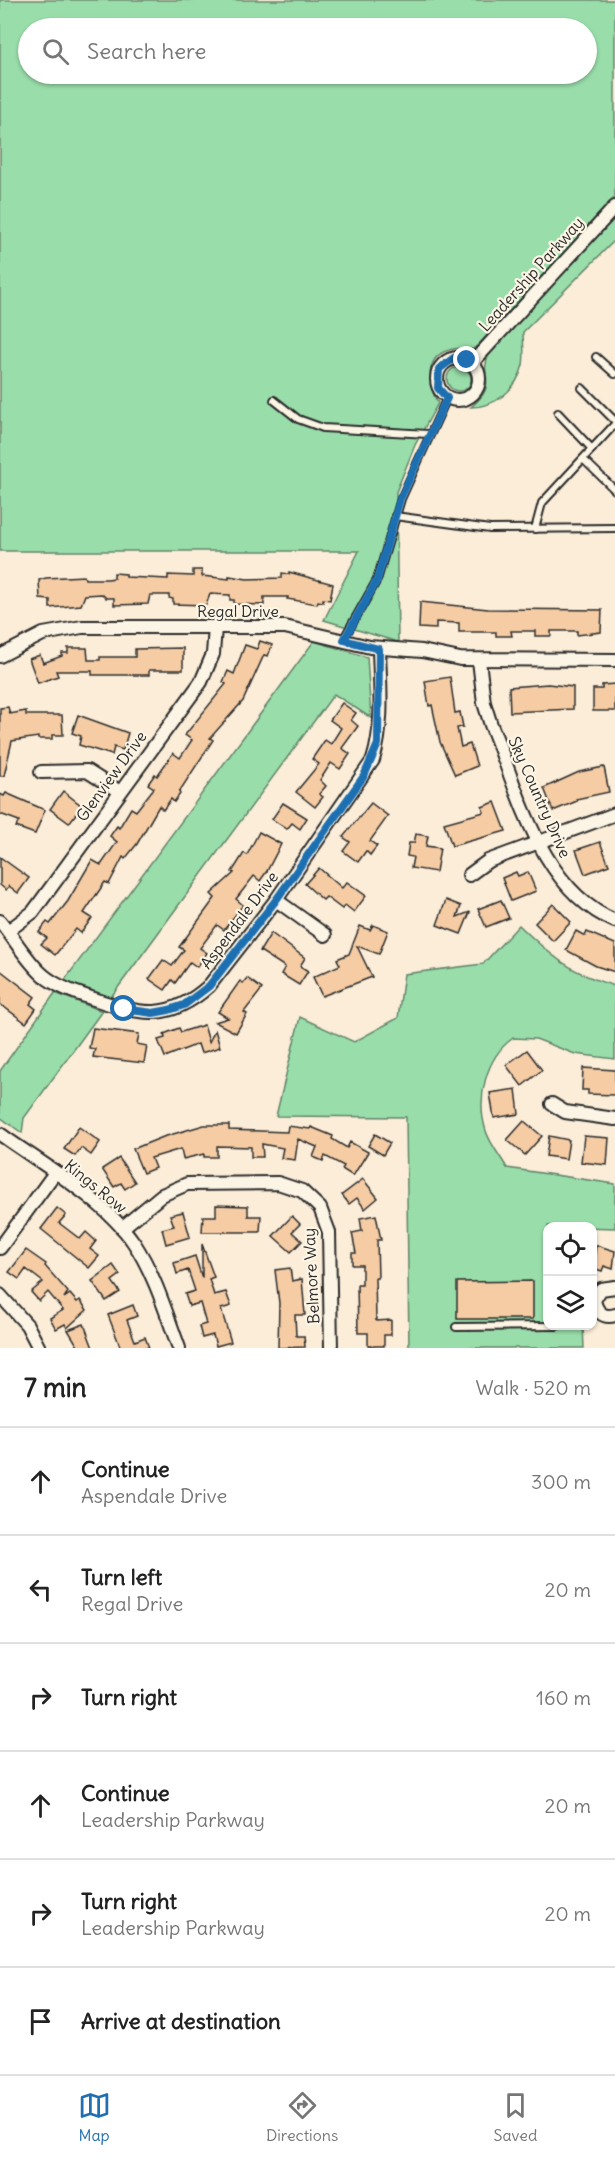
<!DOCTYPE html>
<html lang="en">
<head>
<meta charset="utf-8">
<style>
  :root { --surface:#fff; --page:#f6f6f6; --text:#222; --muted:#767676; --line:#e0e0e0; --accent:#1f6fb2 }
  body { margin:0; font-family:Delius,sans-serif; background:var(--page); color:var(--text) }
  .controls { position:absolute; right:18px; bottom:18px; display:grid; overflow:hidden; border-radius:12px; box-shadow:0 2px 4px #0004 }
  .controls button { width:54px; height:54px; display:grid; place-items:center; padding:0; border:0; border-bottom:2px solid var(--line); background:var(--surface); color:var(--text); font:30px sans-serif }
  .stop { position:absolute; width:18px; height:18px; margin:-14px; border:4px solid #1f6fb2; border-radius:50%; background:#fff }
  .stop.end { background:#1f6fb2; border-color:#fff; box-shadow:0 2px 6px #0008 }
  .list { margin:0; padding:0; list-style:none }
  h2 { display:flex; justify-content:space-between; align-items:center; height:78px; margin:0; padding:0 24px; font-size:26px }
  h2 small { font-size:20px; font-weight:400; color:var(--muted) }
  .list li { display:grid; grid-template-columns:39px 1fr auto; gap:18px; align-items:center; box-sizing:border-box; height:108px; padding:0 24px; border-top:2px solid var(--line) }
  .list b { display:block; font-size:22px; white-space:nowrap }
  .list p { margin:0; font-size:20px; white-space:nowrap; color:var(--muted) }
  .list em { font-size:20px; font-style:normal; color:var(--muted) }
  .icon { flex:none; width:33px; height:33px; fill:none; stroke:currentColor; stroke-width:2; stroke-linecap:round; stroke-linejoin:round }
  .map { position:relative; flex:none; width:615px; height:1348px; overflow:hidden }
  .search { position:absolute; background:var(--surface); box-shadow:0 2px 4px #0004; left:18px; right:18px; top:18px; height:66px; display:flex; align-items:center; gap:15px; box-sizing:border-box; padding:0 21px; border-radius:33px; color:var(--muted); font-size:22px }
  .sheet { height:726px; background:var(--surface) }
  nav { display:flex; justify-content:space-around; align-items:center; box-sizing:border-box; height:84px; border-top:2px solid var(--line); background:var(--surface); font-size:16px; color:var(--muted) }
  nav a { display:grid; justify-items:center; gap:3px }
  nav .on { color:var(--accent) }
  .map>svg:first-child { display:block }
</style>
</head>
<body>
<div class="map">
<svg width="615" height="1348" viewBox="0 0 615 1348">
  <rect width="100%" height="100%" fill="#fbedd8"/>
  <filter id="ink" filterUnits="userSpaceOnUse"><feTurbulence type="fractalNoise" baseFrequency=".0167" numOctaves="2"/><feDisplacementMap in="SourceGraphic" scale="12" xChannelSelector="R" yChannelSelector="G"/><feConvolveMatrix kernelMatrix="1 2 1 2 8 2 1 2 1" color-interpolation-filters="sRGB"/></filter>
  <g filter="url(#ink)">
    <g fill="#99deaa" stroke="#62846a" stroke-width="1.5" fill-rule="evenodd">
      <path d="M0,0H615V197L479,344L473,349C467,349 459,348 453,349C425,354 426,383 438,403L415,445L396,492L398,642L324,620L359,551H0ZM28,28H586V74H28Z"/>
      <path d="M615,217V240L523,332C523,342 525,355 523,365C517,389 496,407 471,407C500,383 478,377 489,354Z"/>
      <circle cx="459" cy="379" r="12"/>
      <path d="M314,641L367,657L371,718L334,694L111,997L64,981Z"/>
      <path d="M519,925C551,956 572,974 615,986V1059L575,1054L536,1039L513,1038C485,1058 476,1100 486,1131C490,1144 501,1157 507,1168L615,1184V1228L548,1226V1326H583L584,1348H409L406,1117L276,1116L300,1017L354,1042L398,1018L404,974L483,964Z"/>
      <path d="M55,993L102,1011L24,1118L22,1133L0,1117V1071Z"/>
    </g>
    <g fill="#f5cca4" stroke="#2b2b2b" stroke-width="1.5">
      <path d="M193,570H202V576L229,579V576L247,579L282,578V573L289,574V572L333,584L330,600L323,599V602L318,601L317,604L287,599L288,597H264V605L234,604V600H230V595L210,594L206,605L173,604V599L169,598V595H150L148,604L114,605V598H106L102,594L85,595L81,605L50,608V600L40,599L39,580L46,578L84,576L85,579H108L114,578V573L126,574V577L168,579V575L193,576Z"/>
      <path d="M420,602L488,609L602,610L601,632L577,635V631H551V636H535V631H511L512,636H496V632H459V623L436,622V629L419,628Z"/>
      <path d="M260,641L272,645L268,656L264,655L243,701L210,738L213,740L179,792L180,794L174,802L171,799L163,810L159,806L137,844L125,859L123,857L109,884L105,882L84,913L92,918L81,933L76,929L55,955L41,944L47,938L39,932L47,922L50,924L68,901L92,860L101,865L117,842L110,836L117,826L119,828L131,808L136,811L154,788L148,784L155,774L157,776L173,753L180,758L192,740L185,735L226,684L223,682L228,671L234,674L245,645L257,649Z"/>
      <path d="M68,648H87L88,660H100V657H135V649L183,648V670H149V675H92V671H56L58,676L38,683L29,659L40,655L43,663L62,656V653H68Z"/>
      <path d="M450,677L455,713L460,712L463,727L457,728L461,747L470,744L477,766L455,775L440,742L432,705L429,706L425,681Z"/>
      <path d="M548,684L573,687V709L510,712L509,687Z"/>
      <path d="M615,684V711H593V689H602V685Z"/>
      <path d="M342,703L356,713L351,720L358,726L342,748L350,754L340,769L331,763L320,780L326,786L319,794L323,797L315,807L296,792L319,764L312,759L325,740L331,744L341,728L330,720Z"/>
      <path d="M8,707L10,714L26,711V715H62L63,735H52V739H38V737L12,741L4,776H0V708Z"/>
      <path d="M78,715L128,733L123,750L114,747L112,755L79,745L81,736L72,733Z"/>
      <path d="M604,767L609,792L576,799L577,801L553,811L544,788L579,772Z"/>
      <path d="M63,791L82,806L69,823L50,809Z"/>
      <path d="M6,793L45,810L35,834L16,827L19,821L0,814V794L4,796Z"/>
      <path d="M495,802L506,831L452,846L444,823L484,812L482,807Z"/>
      <path d="M283,803L307,818L300,829L292,823L287,829L272,819Z"/>
      <path d="M371,803L388,816L370,841L377,846L370,855L366,851L358,862L343,851L350,842L343,837Z"/>
      <path d="M259,832L281,844L267,871L260,881L254,876L236,899L243,905L224,930L217,925L200,948L207,953L197,967L190,962L175,983L172,980L165,990L149,979L163,960L172,966L184,950L179,947L215,898L211,894L234,873L232,872L244,853L247,855Z"/>
      <path d="M416,834L428,836L426,846L440,848L436,872L411,868L413,857L407,856L409,843H414Z"/>
      <path d="M600,842L609,865L585,874L576,850Z"/>
      <path d="M0,857L29,878L18,893L9,886L6,890L0,885Z"/>
      <path d="M319,868L342,888L347,882L366,896L354,912L345,905L342,909L326,897L323,900L305,884Z"/>
      <path d="M516,872L518,876L528,872L536,891L511,901L502,878Z"/>
      <path d="M446,900L461,906L457,917L470,912L461,934L437,925Z"/>
      <path d="M501,900L509,918L486,927L478,909Z"/>
      <path d="M553,904L571,922L553,941L535,923Z"/>
      <path d="M373,925L388,931L379,954L357,946L372,977L322,996L313,977L340,965L337,959L349,954L360,926L370,930Z"/>
      <path d="M576,931L585,936L587,932L615,944V972L596,966L566,950Z"/>
      <path d="M271,933L305,958L300,966L308,971L299,985L281,974L285,967L260,951Z"/>
      <path d="M0,970L35,997L30,1004L36,1009L26,1023L0,1004Z"/>
      <path d="M247,978L262,989L244,1012L247,1014L236,1033L215,1022L228,1018L218,1012L240,981L243,983Z"/>
      <path d="M204,1025L209,1042L215,1030L220,1047L201,1053L198,1044L165,1057L158,1040L165,1038L164,1034L179,1028L181,1032Z"/>
      <path d="M93,1028L139,1034L137,1044L147,1046L144,1063L93,1057L95,1049L89,1048Z"/>
      <path d="M527,1050L542,1070L522,1086L506,1065Z"/>
      <path d="M583,1068L615,1070V1095L588,1094V1090H582Z"/>
      <path d="M516,1089L519,1114L494,1118L490,1093Z"/>
      <path d="M524,1121L542,1136L525,1155L507,1140Z"/>
      <path d="M204,1125H229V1130L287,1132L288,1126L310,1129L311,1127L333,1136L332,1139L347,1148L350,1142L368,1152L353,1176L342,1169L344,1166L325,1156L323,1161L313,1157L317,1147L298,1139L295,1160L281,1158L283,1148L262,1144L263,1157H251V1147L217,1146V1157H204V1154L183,1159L181,1149L151,1158L155,1168L143,1173L133,1149L163,1137Z"/>
      <path d="M79,1127L100,1142L91,1155L81,1148L75,1156L64,1149Z"/>
      <path d="M375,1134L390,1143L383,1155L368,1146Z"/>
      <path d="M549,1136L569,1140L566,1159L546,1156Z"/>
      <path d="M584,1136L609,1138L607,1165L581,1162Z"/>
      <path d="M119,1158L135,1182L125,1189L121,1183L114,1187L102,1169Z"/>
      <path d="M363,1179L378,1198L365,1209L357,1198L349,1204L342,1195Z"/>
      <path d="M216,1205L248,1206V1216H261L260,1232H202L203,1216H216Z"/>
      <path d="M57,1208L66,1215L59,1223L80,1239L86,1232L96,1241L90,1249L99,1256L89,1268L41,1229Z"/>
      <path d="M183,1212L190,1237L166,1244L162,1229L174,1226L170,1215Z"/>
      <path d="M376,1215L381,1240H377L378,1278H375L376,1321L391,1320V1335H384V1346H368V1333H358L357,1285H362V1265H352V1253H356L352,1233L362,1231L360,1218Z"/>
      <path d="M292,1216L300,1224L292,1232L302,1241L291,1252L273,1236Z"/>
      <path d="M202,1244L214,1277L209,1279L214,1295L226,1292L231,1306L221,1309L231,1342L216,1346L213,1335L202,1338L199,1326L206,1324L200,1303L189,1306L185,1294L195,1291L188,1270L177,1274L174,1263L195,1256L202,1278Z"/>
      <path d="M596,1245L615,1251L613,1269L604,1266L602,1271L593,1268Z"/>
      <path d="M26,1250L46,1264L45,1266L68,1292L64,1298L70,1294L77,1302L80,1300L87,1310L67,1328L65,1324L56,1329L50,1318L63,1310L48,1292L39,1301L31,1292L43,1282L26,1269L19,1279L9,1272Z"/>
      <path d="M113,1265L120,1275L112,1281L120,1292L106,1301L92,1281Z"/>
      <path d="M290,1268L292,1281L302,1279L305,1315H295L296,1336H304L305,1347L278,1348L279,1303L275,1270Z"/>
      <path d="M533,1281V1319H457V1282Z"/>
      <path d="M133,1305L137,1316L127,1320L135,1341L145,1337L149,1348H118L120,1346L108,1315Z"/>
      <path d="M84,1324L93,1348H79L68,1330Z"/>
    </g>
    <g fill="none" stroke-linecap="round" stroke-linejoin="round">
      <g stroke="#2b2b2b" stroke-width="10">
        <g id="service">
          <path d="M596,357L615,374"/>
          <path d="M582,388L615,421"/>
          <path d="M274,400L298,419L323,428L428,434"/>
          <path d="M558,413L592,449"/>
          <path d="M583,459L615,490"/>
          <path d="M395,516L490,529L615,528"/>
          <path d="M535,529L542,503L615,424"/>
          <path d="M343,640L377,580L401,499L447,398"/>
          <path d="M456,1327L557,1326"/>
        </g>
      </g>
      <g stroke="#2b2b2b" stroke-width="16">
        <g id="minor">
          <circle cx="458" cy="379" r="21"/>
          <path d="M472,363L615,207"/>
          <path d="M0,656L43,634L82,627H285L370,647L422,651L460,659L615,660"/>
          <path d="M479,660L484,703L491,725C519,793 541,890 615,921"/>
          <path d="M41,772L87,771L120,792"/>
          <path d="M469,875L488,861L615,814"/>
          <path d="M276,900L325,935"/>
          <path d="M0,921C14,938 26,960 43,975C57,987 76,993 94,999C141,1015 169,1022 209,986L276,900L373,760C384,725 380,685 379,649"/>
          <path d="M8,931L33,912L201,682L213,654L215,627"/>
          <path d="M552,1104L565,1112L615,1119"/>
          <path d="M0,1134C43,1165 104,1199 134,1243C155,1275 166,1313 179,1348"/>
          <path d="M122,1228L162,1195L187,1184L278,1183L302,1191L320,1208L329,1232L331,1348"/>
          <path d="M0,1248L54,1174"/>
          <path d="M615,1287L601,1289L594,1300C596,1311 603,1319 615,1315"/>
          <path d="M0,1295L27,1325L39,1348"/>
        </g>
      </g>
      <use href="#service" stroke="#fcf5e5" stroke-width="6"/>
      <use href="#minor" stroke="#fcf5e5" stroke-width="12"/>
    </g>
  </g>
  <g fill="none" stroke-linecap="round" stroke-linejoin="round" filter="url(#ink)">
    <path stroke="#1f6fb2" stroke-width="8" d="M124,1009L153,1013L169,1010L184,1005L209,986L276,900L364,776L378,744L379,649L344,640L377,580L400,499L447,398L438,388L439,369L454,358L467,360"/>
  </g>
  <g text-anchor="middle" stroke-width="4.5" stroke-linejoin="round" paint-order="stroke">
    <g font-size="16" fill="#2b2b2b" stroke="#fcf5e5">
      <text transform="translate(531 274) rotate(-48)" y="6">Leadership Parkway</text>
      <text x="238" y="617">Regal Drive</text>
      <text transform="translate(111 776) rotate(-54)" y="6">Glenview Drive</text>
      <text transform="translate(540 797) rotate(66)" y="6">Sky Country Drive</text>
      <text transform="translate(239 920) rotate(-53)" y="6">Aspendale Drive</text>
      <text transform="translate(96 1186) rotate(39)" y="6">Kings Row</text>
      <text transform="translate(311 1276) rotate(-93)" y="6">Belmore Way</text>
    </g>
  </g>
</svg>
<div class="controls">
<button><svg class="icon" aria-label="locate" viewBox="0 0 24 24"><circle cx="12" cy="12" r="6"/><path d="M12 2v4M12 18v4M2 12h4M18 12h4"/></svg></button>
<button><svg class="icon" aria-label="layers" viewBox="0 0 24 24"><path d="M12 4l9 5-9 5-9-5zM3 14l9 5 9-5"/></svg></button>
</div>
<div class="stop" style="left:124px;top:1009px"></div>
<div class="stop end" style="left:467px;top:360px"></div>
<div class="search"><svg class="icon" aria-label="search" viewBox="0 0 24 24"><circle cx="10" cy="10" r="6"/><path d="M15 15l6 6"/></svg>Search here</div>
</div>
<section class="sheet">
<h2>7 min<small>Walk · 520 m</small></h2>
<ul class="list">
<li><svg class="icon" aria-label="ahead" viewBox="0 0 24 24"><path d="M12 20V5M6 11l6-6 6 6"/></svg><div><b>Continue</b><p>Aspendale Drive</p></div><em>300 m</em></li>
<li><svg class="icon" aria-label="left" viewBox="0 0 24 24"><path d="M17 20v-9H6M10 6l-5 5 5 5"/></svg><div><b>Turn left</b><p>Regal Drive</p></div><em>20 m</em></li>
<li><svg class="icon" aria-label="right" viewBox="0 0 24 24"><path d="M7 20v-9h11M14 6l5 5-5 5"/></svg><div><b>Turn right</b></div><em>160 m</em></li>
<li><svg class="icon" aria-label="ahead" viewBox="0 0 24 24"><path d="M12 20V5M6 11l6-6 6 6"/></svg><div><b>Continue</b><p>Leadership Parkway</p></div><em>20 m</em></li>
<li><svg class="icon" aria-label="right" viewBox="0 0 24 24"><path d="M7 20v-9h11M14 6l5 5-5 5"/></svg><div><b>Turn right</b><p>Leadership Parkway</p></div><em>20 m</em></li>
<li><svg class="icon" aria-label="arrive" viewBox="0 0 24 24"><path d="M6 21V4h12l-3 4 3 4H6"/></svg><div><b>Arrive at destination</b></div></li>
</ul>
</section>
<nav>
<a class="on"><svg class="icon" aria-label="map" viewBox="0 0 24 24"><path d="M3 6l6-2 6 2 6-2v14l-6 2-6-2-6 2zM9 4v14M15 6v14"/></svg>Map</a>
<a><svg class="icon" aria-label="directions" viewBox="0 0 24 24"><path d="M12 3l9 9-9 9-9-9zM9 14v-3h6M13 9l2 2-2 2"/></svg>Directions</a>
<a><svg class="icon" aria-label="saved" viewBox="0 0 24 24"><path d="M7 4h10v16l-5-4-5 4z"/></svg>Saved</a>
</nav>
</body>
</html>
